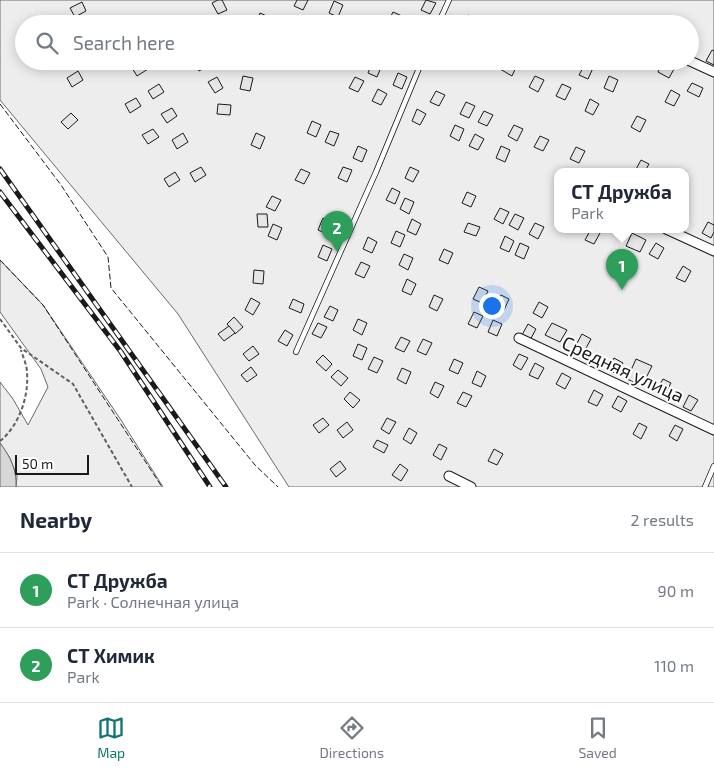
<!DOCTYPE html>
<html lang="en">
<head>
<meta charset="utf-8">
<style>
  :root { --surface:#fff; --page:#f2f2f3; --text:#1f2937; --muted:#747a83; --line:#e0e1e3; --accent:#0f766e }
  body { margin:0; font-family:"Exo 2",sans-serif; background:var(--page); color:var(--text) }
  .scale { position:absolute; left:15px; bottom:12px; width:74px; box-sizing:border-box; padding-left:5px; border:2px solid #1a1a1a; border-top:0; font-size:14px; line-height:18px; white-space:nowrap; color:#1a1a1a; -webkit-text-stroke:4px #fff; paint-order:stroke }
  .you { position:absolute; left:491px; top:305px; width:18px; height:18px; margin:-12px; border:4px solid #fff; border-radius:50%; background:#1a73e8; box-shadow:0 0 0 8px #1a73e833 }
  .badge { display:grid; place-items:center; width:32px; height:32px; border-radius:50%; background:var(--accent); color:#fff; font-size:16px; font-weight:700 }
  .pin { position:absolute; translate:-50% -41px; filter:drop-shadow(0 1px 2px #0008) }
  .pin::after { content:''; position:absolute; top:26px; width:18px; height:15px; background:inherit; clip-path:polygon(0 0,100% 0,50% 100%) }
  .popup { position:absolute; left:554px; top:168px; width:135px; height:65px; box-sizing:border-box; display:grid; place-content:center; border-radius:10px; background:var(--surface); filter:drop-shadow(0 1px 4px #0005); font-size:16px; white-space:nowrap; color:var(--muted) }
  .popup b { font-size:19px; color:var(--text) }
  .popup::after { content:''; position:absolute; left:50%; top:100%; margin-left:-10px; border:10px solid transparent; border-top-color:var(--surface) }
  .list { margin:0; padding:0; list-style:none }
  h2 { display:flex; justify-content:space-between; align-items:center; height:65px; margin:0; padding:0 20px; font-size:21px }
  h2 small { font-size:16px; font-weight:400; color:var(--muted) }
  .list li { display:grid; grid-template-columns:32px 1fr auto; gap:15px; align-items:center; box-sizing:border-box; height:75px; padding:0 20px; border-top:1px solid var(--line) }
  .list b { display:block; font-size:19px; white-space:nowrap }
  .list p { margin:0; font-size:16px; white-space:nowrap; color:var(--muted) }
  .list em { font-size:16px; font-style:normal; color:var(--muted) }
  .icon { flex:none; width:28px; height:28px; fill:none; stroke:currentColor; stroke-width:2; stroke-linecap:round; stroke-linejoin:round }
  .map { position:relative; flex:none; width:714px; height:487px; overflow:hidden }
  .search { position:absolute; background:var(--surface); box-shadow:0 2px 12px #0003; left:15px; right:15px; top:15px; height:55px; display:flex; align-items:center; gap:12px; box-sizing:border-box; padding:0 18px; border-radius:28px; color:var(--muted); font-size:19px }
  .sheet { height:215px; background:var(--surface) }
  nav { display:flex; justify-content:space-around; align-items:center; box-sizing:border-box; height:70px; border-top:1px solid var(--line); background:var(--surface); font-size:14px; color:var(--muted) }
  nav a { display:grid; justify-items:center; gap:2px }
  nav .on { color:var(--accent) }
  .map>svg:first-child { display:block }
</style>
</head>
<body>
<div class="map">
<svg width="714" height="487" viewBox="0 0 714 487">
  <rect width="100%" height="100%" fill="#fff"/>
  <g fill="#ededed" stroke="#6a6a6a" fill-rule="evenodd">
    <path d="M0,0H714V487H289L178,314L0,100ZM24,24H690V61H24ZM558,171H686V229H558Z"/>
    <path d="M0,260L43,305L121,420L163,487H16L17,476L10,458L0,443V382L13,399L28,425L48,387L41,369L0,312Z"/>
  </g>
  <path fill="#d7d7d7" stroke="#6a6a6a" d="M0,443C10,456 17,470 16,487H0Z"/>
  <g fill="#e6e6e6" stroke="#1a1a1a">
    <path d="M218,0H222L227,10L218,14L212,3Z"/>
    <path d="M297,0H308L303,10L294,6Z"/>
    <path d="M426,0L436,3L430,14L421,10Z"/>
    <path d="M334,1L343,5L338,17L329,13Z"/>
    <path d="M82,2L86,11L75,17L70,8Z"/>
    <path d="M393,12L402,16L398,24H387Z"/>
    <path d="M260,13L269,17L266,24H256Z"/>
    <path d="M468,15L477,19L475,24H464Z"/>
    <path d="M182,16L187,24H172L171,23Z"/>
    <path d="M712,50L714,51V65L706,61Z"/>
    <path d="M143,61L148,69L137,76L132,68Z"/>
    <path d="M197,61H208L210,65L199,71L194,63Z"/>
    <path d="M301,61H311L308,69L299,66Z"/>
    <path d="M373,61L382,65L377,77L368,73Z"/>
    <path d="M505,61L516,67L512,76L500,69Z"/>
    <path d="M662,63L674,69L669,78L658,72Z"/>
    <path d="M585,64L593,68L588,79L579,75Z"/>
    <path d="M78,71L83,80L72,87L67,78Z"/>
    <path d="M398,73L407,77L402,89L393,85Z"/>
    <path d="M243,76L253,78L250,91L240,89Z"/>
    <path d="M535,76L544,80L538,92L529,87Z"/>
    <path d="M609,76L618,80L613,92L604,88Z"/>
    <path d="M217,77L223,88L215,93L208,82Z"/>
    <path d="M355,77L364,81L358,92L349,88Z"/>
    <path d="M692,83L703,88L699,97L687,91Z"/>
    <path d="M159,84L164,92L153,99L148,91Z"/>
    <path d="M562,84L571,88L565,100L556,96Z"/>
    <path d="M378,89L387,94L381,105L372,101Z"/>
    <path d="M671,90L680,95L674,106L665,102Z"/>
    <path d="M436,91L445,95L439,106L430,102Z"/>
    <path d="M136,98L141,106L130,113L125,104Z"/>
    <path d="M590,99L599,104L593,115L585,111Z"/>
    <path d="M466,102L475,106L469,118L460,114Z"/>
    <path d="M218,104L231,105L230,115L217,114Z"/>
    <path d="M172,108L177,116L167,123L161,114Z"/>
    <path d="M417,109L426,114L420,125L412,121Z"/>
    <path d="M484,111L493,115L487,126L478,122Z"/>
    <path d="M71,113L78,120L68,129L61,122Z"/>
    <path d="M637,116L646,120L640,132L631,127Z"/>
    <path d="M312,121L321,125L316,137L307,133Z"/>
    <path d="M455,125L464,129L459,141L450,136Z"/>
    <path d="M514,125L523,129L517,141L508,136Z"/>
    <path d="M153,129L159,137L148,144L142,135Z"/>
    <path d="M330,131L339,134L334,146L325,142Z"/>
    <path d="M183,133L188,142L177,149L172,140Z"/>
    <path d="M256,133L265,137L260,149L251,145Z"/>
    <path d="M475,134L484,139L478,150L469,146Z"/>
    <path d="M540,136L549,140L543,151L534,147Z"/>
    <path d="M358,146L367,150L362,162L353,158Z"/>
    <path d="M501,146L510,150L505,162L496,158Z"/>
    <path d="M576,147L585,151L579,163L570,159Z"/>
    <path d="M641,160L649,164L645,171H635Z"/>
    <path d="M201,167L206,175L195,182L190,173Z"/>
    <path d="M343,167L352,170L347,182L338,178Z"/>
    <path d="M410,167L419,171L413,182L405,178Z"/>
    <path d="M301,169L310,173L304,184L295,180Z"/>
    <path d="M175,172L180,180L169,187L164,179Z"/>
    <path d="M392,188L400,192L395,204L386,200Z"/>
    <path d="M467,192L476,196L471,207L462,203Z"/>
    <path d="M272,196L281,200L275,211L266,207Z"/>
    <path d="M405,198L414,202L409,214L400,209Z"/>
    <path d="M500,208L509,212L503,224L494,219Z"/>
    <path d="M257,214H267L268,227H258Z"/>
    <path d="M515,214L524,218L518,230L509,225Z"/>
    <path d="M323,218L332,222L327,234L318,230Z"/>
    <path d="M412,219L421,224L416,235L407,231Z"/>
    <path d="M708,222L714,225V232L711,238L702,233Z"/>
    <path d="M468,223L480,227L476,236L464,232Z"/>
    <path d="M535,223L544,227L538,239L529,234Z"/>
    <path d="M273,224L282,228L277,240L268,236Z"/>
    <path d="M591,229L600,233L594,244L585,240Z"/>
    <path d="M396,231L405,235L400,247L391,243Z"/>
    <path d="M632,233L646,240L640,252L626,246Z"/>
    <path d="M505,236L514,241L509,252L500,248Z"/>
    <path d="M368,237L377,242L372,253L363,249Z"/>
    <path d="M520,243L529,247L524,259L515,255Z"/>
    <path d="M656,243L664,248L658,259L649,254Z"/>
    <path d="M323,245L332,249L327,261L318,257Z"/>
    <path d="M444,249L453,253L448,264L439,260Z"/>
    <path d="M404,254L413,258L408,270L399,265Z"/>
    <path d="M361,262L370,266L364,278L355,274Z"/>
    <path d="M683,266L691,271L685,282L676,278Z"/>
    <path d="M254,270L264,271L263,284L253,283Z"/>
    <path d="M407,279L416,284L411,295L402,291Z"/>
    <path d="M479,287L488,291L482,303L473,299Z"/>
    <path d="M434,295L443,299L437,311L429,307Z"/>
    <path d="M501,295L509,299L504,310L495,306Z"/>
    <path d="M251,298L260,303L253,315L245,310Z"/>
    <path d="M293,299L304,304L301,313L289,308Z"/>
    <path d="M539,302L548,307L542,318L533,313Z"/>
    <path d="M330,306L338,310L333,321L324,317Z"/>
    <path d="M474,312L483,316L477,328L468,324Z"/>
    <path d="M234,317L243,327L235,334L227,324Z"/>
    <path d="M358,319L367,323L362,335L353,330Z"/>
    <path d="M493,320L502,324L497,336L488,332Z"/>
    <path d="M318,323L327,327L321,338L312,334Z"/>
    <path d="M552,323L567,330L560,342L545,335Z"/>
    <path d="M528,324L536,329L530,340L522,335Z"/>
    <path d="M229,326L235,333L224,341L218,334Z"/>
    <path d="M285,330L293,335L287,346L278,341Z"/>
    <path d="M582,334L591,339L585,350L576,345Z"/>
    <path d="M401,337L410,341L404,352L395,348Z"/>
    <path d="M423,339L432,343L426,355L417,351Z"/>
    <path d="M358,344L367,348L362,360L353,356Z"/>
    <path d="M253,346L259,354L249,361L243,354Z"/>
    <path d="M519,354L528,358L521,370L513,365Z"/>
    <path d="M323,355L332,364L326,371L316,362Z"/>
    <path d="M374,357L383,361L377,373L368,369Z"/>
    <path d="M614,358L623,363L617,374L608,370Z"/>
    <path d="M454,359L463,363L458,374L449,370Z"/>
    <path d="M636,359L652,366L642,386L627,379Z"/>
    <path d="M535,363L544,368L538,379L529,375Z"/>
    <path d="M251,367L257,375L247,382L241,375Z"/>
    <path d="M402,368L411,372L406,384L397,379Z"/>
    <path d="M338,370L348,378L341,386L331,377Z"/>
    <path d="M477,371L486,376L481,387L472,383Z"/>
    <path d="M562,373L571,378L565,389L556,384Z"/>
    <path d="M663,379L671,383L665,394L657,390Z"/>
    <path d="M435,382L444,386L438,398L430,393Z"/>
    <path d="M594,390L603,395L597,406L588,402Z"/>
    <path d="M350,392L360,400L353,408L344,399Z"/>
    <path d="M463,392L472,396L466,407L457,403Z"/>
    <path d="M689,395L698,400L691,411L683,407Z"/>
    <path d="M618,396L627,401L621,412L612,407Z"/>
    <path d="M323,418L329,425L319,433L313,425Z"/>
    <path d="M387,418L396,422L389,434L381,429Z"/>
    <path d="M347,422L353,430L343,438L337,430Z"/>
    <path d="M639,423L647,427L641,439L633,434Z"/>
    <path d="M675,425L683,429L677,441L669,436Z"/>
    <path d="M409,428L417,433L411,444L403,439Z"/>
    <path d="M377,440L388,445L384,453L373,447Z"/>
    <path d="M439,444L447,448L441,460L433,455Z"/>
    <path d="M494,449L503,454L497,465L488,461Z"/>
    <path d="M340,461L346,469L336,477L330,469Z"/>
    <path d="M400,464L408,470L401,481L392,475Z"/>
  </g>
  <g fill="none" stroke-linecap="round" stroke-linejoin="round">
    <g stroke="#1a1a1a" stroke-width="6">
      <g id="lane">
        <path d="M438,24L449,0"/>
        <path d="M296,352L376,172L422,61"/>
        <path d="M705,487L714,466"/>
      </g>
    </g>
    <g stroke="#1a1a1a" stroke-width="11">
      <g id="street">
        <path d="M690,61L714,72"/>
        <path d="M666,229L714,251"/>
        <path d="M519,338L714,430"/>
        <path d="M449,476L471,487"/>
      </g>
    </g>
    <g stroke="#5f5f5f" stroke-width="2" stroke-dasharray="4 2.5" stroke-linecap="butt">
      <path d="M0,319L21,348L73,384L132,487"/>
      <path d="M0,441C19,426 29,396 27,373C27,365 23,357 21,350"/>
    </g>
    <use href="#lane" stroke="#fff" stroke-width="4.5"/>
    <use href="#street" stroke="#fff" stroke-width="9"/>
    <g stroke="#1a1a1a" stroke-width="5">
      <g id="rail">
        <path d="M0,169L226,487"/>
        <path d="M0,192L121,352L210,487"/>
      </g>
    </g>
    <use href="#rail" stroke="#fff" stroke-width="3" stroke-dasharray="9" stroke-linecap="butt"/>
    <g stroke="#1a1a1a" stroke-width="1" stroke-dasharray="6 2.5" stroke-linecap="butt">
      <path d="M0,104L61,185L108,257L111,288L255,465L278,487"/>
      <path d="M0,260L43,305L162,487"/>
    </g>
  </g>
  <g text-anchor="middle" stroke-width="4" stroke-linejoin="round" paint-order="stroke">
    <g font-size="19" fill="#1a1a1a" stroke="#fff">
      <text transform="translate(623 369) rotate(25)" y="7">Средняя улица</text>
    </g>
  </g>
</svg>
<div class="scale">50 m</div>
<div class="you"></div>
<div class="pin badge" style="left:622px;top:290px;background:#2e9e5b">1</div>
<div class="popup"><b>СТ Дружба</b>Park</div>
<div class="pin badge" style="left:337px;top:252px;background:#2e9e5b">2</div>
<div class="search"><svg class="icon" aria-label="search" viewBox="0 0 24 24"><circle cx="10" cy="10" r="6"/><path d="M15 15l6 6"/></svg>Search here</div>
</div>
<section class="sheet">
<h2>Nearby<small>2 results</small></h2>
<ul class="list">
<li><span class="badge" style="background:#2e9e5b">1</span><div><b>СТ Дружба</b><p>Park · Солнечная улица</p></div><em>90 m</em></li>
<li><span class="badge" style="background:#2e9e5b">2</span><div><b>СТ Химик</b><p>Park</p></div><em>110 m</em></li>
</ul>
</section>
<nav>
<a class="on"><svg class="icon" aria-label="map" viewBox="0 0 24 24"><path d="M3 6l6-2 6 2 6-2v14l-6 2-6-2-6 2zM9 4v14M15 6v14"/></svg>Map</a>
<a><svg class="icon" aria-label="directions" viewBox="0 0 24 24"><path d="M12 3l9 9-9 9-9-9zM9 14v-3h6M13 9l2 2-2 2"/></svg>Directions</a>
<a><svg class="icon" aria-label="saved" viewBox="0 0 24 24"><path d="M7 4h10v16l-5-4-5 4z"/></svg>Saved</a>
</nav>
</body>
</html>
